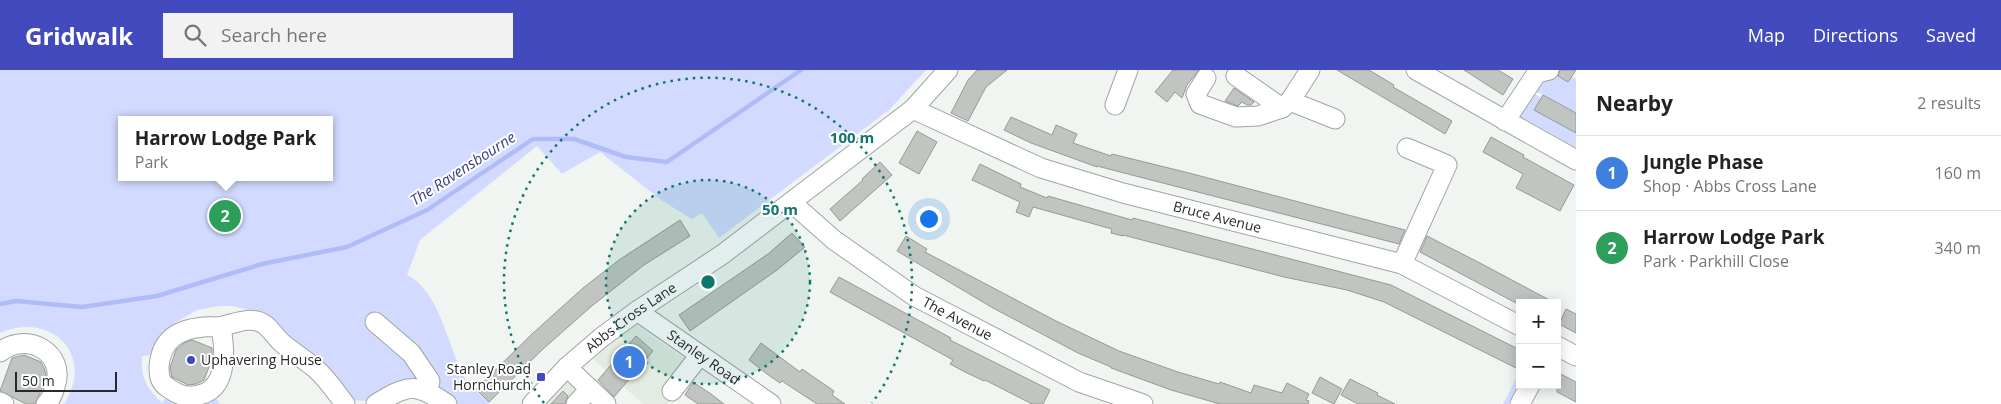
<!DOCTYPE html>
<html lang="en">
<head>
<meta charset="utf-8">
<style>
  :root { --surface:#fff; --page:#f2f2f2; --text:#222; --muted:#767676; --line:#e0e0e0; --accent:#434abe }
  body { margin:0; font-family:"Open Sans",sans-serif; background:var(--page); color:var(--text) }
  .controls { position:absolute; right:15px; bottom:15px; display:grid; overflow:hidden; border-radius:0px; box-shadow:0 2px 12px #0003 }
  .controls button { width:45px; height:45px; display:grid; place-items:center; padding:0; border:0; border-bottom:1px solid var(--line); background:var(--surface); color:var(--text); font:25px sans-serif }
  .scale { position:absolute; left:15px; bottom:12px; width:102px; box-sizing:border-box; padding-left:5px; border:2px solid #282928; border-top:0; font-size:14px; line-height:18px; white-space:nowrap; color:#282928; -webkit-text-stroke:4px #fff; paint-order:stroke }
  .you { position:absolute; left:928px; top:148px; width:18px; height:18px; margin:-12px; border:4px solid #fff; border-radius:50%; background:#1a73e8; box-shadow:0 0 0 8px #1a73e833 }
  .badge { display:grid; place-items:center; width:32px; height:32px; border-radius:50%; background:var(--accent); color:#fff; font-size:16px; font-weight:700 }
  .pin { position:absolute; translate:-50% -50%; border:2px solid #fff; box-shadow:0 1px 5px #0006 }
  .popup { position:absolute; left:118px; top:46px; width:215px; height:65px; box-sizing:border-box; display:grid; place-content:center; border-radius:0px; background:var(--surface); filter:drop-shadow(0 1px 4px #0005); font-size:16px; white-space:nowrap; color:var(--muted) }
  .popup b { font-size:19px; color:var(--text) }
  .popup::after { content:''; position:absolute; left:50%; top:100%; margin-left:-10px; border:10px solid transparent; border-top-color:var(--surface) }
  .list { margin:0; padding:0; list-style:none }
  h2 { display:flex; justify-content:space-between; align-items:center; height:65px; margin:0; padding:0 20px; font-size:21px }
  h2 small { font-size:16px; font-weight:400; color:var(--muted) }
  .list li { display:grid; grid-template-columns:32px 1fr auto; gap:15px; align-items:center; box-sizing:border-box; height:75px; padding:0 20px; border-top:1px solid var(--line) }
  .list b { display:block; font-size:19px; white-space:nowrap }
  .list p { margin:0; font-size:16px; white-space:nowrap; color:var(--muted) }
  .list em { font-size:16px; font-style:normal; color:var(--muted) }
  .icon { flex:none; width:28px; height:28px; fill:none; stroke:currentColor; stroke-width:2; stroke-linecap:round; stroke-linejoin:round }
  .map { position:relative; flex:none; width:1576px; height:334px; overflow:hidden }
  header { display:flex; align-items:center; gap:30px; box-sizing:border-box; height:70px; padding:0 25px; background:var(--accent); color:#fff }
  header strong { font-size:24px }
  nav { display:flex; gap:28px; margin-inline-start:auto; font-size:18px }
  .search { width:350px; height:45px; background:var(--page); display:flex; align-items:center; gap:12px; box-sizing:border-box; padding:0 18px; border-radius:0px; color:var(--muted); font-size:19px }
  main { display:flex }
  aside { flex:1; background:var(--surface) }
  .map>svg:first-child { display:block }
</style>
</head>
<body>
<header>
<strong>Gridwalk</strong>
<div class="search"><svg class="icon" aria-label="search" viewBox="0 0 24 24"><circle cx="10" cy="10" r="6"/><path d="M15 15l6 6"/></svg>Search here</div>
<nav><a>Map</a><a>Directions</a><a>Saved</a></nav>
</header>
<main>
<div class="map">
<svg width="1576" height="334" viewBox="0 0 1576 334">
  <rect width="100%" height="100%" fill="#f1f5f1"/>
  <g fill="#e2ece2">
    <path d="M636,255L695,296L668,334H643L590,286Z"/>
    <path d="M573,299L612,334H544Z"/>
  </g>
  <g fill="#d2dbff" fill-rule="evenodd">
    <path d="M0,0H926L889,40L719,168L702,143L692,149L661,130L600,82L562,104L537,76L420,170L407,205C439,220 448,275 463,305C469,316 482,325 490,334H456L440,320L366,331L353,330L258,242L232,236H220L197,240L175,253L161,264L152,285L142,286C141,309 146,317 162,333L167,325L214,324L220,334H64C96,284 50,241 0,263ZM121,50H329V107H121Z"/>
    <path d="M1557,5L1568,12L1572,7L1576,9V43L1532,19L1537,11Z"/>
    <path d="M1530,21L1541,28L1535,40L1576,63V78L1519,46Z"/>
    <path d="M1520,301V313L1509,334H1503Z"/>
  </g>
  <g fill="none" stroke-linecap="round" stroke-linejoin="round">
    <path stroke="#afbcf8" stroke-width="4.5" d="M0,234L16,231L82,237L157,226L262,194L347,177L427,140L533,69H574L626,87L667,92L801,0"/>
  </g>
  <g fill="#c1c5c1" stroke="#969a96">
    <path d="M977,0H1007L986,17L968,51L951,43L968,10Z"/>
    <path d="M1173,0H1199L1187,15L1182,28L1175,22L1167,32L1155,22Z"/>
    <path d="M1337,0H1369L1394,15L1393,17L1452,51L1445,64Z"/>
    <path d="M1464,0H1498L1513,9L1503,25Z"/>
    <path d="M1560,0H1576L1568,12L1558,6Z"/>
    <path d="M1234,18L1254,32L1251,35H1247L1242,32L1238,36L1225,31Z"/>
    <path d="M1543,25L1576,43V63L1534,40Z"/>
    <path d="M1011,47L1052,65L1056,55L1077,64L1073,73L1111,86L1112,84L1189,103L1405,160L1399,174L1097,96V97L1031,73L1004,60Z"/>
    <path d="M917,61L937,72L919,104L899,93Z"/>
    <path d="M1491,67L1524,85L1523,87L1574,115L1560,141L1516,118L1523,104L1483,82Z"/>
    <path d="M880,92L892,105L840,151L830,139L863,110L862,109Z"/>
    <path d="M980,94L1021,114L1020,117L1047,128L1048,126L1132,150L1133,148L1391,215L1520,280V300L1384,232L1347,220L1284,207L1123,165V166L1111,163L1112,159L1033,137L1029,147L1016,142L1020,132L972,110Z"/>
    <path d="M680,150L690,166L644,195L593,235L543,279L489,332L476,319L532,264L583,218L619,190Z"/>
    <path d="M792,163L805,177L777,200L690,261L679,245L768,184Z"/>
    <path d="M906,166L927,179L925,182L1056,251L1119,281L1178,302L1219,314L1220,312L1251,323L1254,315L1282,323L1287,313L1309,324L1306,330L1309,331L1308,334H1220L1171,320L1111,298V297L1078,283L993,238L897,181Z"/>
    <path d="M1427,166L1480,193L1555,233H1516L1420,182Z"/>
    <path d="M839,207L951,268L950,270L1050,320L1043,334H1032L985,310L984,311L965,302L950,294L953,290L830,222Z"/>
    <path d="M1566,239L1576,244V263L1559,254Z"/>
    <path d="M636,266L653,281L614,327L598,310Z"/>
    <path d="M192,270L212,278V289L204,310L196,314L188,315L172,307L170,298L176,280L184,273Z"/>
    <path d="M761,273L800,302L802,299L834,321L832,325L845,334H817L782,311L780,313L767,304L749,290Z"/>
    <path d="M24,285L41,292L44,298L46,305L44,314L35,334H26L0,321L12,288Z"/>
    <path d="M1557,302L1576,312V332L1557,322Z"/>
    <path d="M1320,307L1342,319L1334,334L1312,323Z"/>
    <path d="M1350,309L1378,323L1377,325L1395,334H1358L1341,325Z"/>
    <path d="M693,312L711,324L724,334H698L685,325Z"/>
    <path d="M563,321L568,326L565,334H551Z"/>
  </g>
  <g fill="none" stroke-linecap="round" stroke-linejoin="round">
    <g stroke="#a1a5a1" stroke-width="21">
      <g id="minor">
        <path d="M1416,0L1576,90"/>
        <path d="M1236,6L1282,38"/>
        <path d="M1206,8L1196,24L1200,34L1236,47L1258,46L1282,38L1290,31L1310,0"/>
        <path d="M1290,31L1335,49"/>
        <path d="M1115,35L1128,0"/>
        <path id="s1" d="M913,39L1041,98L1123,123L1402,194L1520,256"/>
        <path d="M1505,51L1537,3L1549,0"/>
        <path id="s2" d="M791,132L834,170L914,226L1079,312L1143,334"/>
        <path d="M1402,194L1447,95L1407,78"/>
        <path id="s3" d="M637,241L771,334"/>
        <path d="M375,252L411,283L430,311L428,321"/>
        <path d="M221,257C225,280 229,318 199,325C186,328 178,325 167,317C160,312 159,306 159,297C161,270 178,259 204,257C210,256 217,258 223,256C236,253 251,246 264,254C271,259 276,268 282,273C293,282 305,290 316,299C327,309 336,322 345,334"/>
        <path d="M1557,276L1576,286"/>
        <path d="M0,282C26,261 67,282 55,317C53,324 51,330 46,334"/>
        <path d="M567,297L590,319L576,334"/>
        <path d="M590,319L606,334"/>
        <path d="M672,321L700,285"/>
        <path d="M0,332L4,334"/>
        <path d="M376,334C408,314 416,313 447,334"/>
        <path id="s4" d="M532,334L567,297L602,267L637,241L723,184L913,39L948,0"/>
        <path d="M1520,334L1530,315"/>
      </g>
    </g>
    <use href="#minor" stroke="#fff" stroke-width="19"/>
  </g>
  <circle cx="708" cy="212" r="102" fill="#0f766e" fill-opacity=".12"/>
  <g fill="none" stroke="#0f766e" stroke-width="2.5" stroke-dasharray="2.5 5">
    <circle cx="708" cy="212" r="102"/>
    <path d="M544 333A204 204 0 1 1 872 333"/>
  </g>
  <g fill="#434abe" stroke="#fff" stroke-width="2">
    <circle cx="191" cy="290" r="5"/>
    <rect x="536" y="302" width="10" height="10" rx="2.5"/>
  </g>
  <g text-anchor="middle" stroke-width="4" stroke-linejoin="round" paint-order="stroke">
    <g font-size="14" fill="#282928" stroke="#fff">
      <text dy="5" stroke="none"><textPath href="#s1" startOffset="324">Bruce Avenue</textPath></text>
      <text dy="5" stroke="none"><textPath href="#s4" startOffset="132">Abbs Cross Lane</textPath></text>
      <text dy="5" stroke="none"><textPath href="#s2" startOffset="204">The Avenue</textPath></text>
      <text dy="5" stroke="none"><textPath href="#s3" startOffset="81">Stanley Road</textPath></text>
    </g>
    <g font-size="14" fill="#282928" stroke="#fff" text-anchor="start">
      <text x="201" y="295">Uphavering House</text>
      <text x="531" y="304" text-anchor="end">Stanley Road<tspan x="531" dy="16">Hornchurch</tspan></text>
    </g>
    <g font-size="15" font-style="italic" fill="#3a4389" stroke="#fff">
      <text transform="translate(463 99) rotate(-33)" y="5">The Ravensbourne</text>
    </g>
  </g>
  <circle cx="708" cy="212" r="8" fill="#0f766e" stroke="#fff" stroke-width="2.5"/>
  <g font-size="15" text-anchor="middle" font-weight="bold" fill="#0f766e" stroke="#fff" stroke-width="4" stroke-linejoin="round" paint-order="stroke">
    <text x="852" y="73">100 m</text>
    <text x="780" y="145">50 m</text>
  </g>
</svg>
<div class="controls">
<button>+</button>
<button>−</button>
</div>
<div class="scale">50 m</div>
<div class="you"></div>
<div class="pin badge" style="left:629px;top:292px;background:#3f7fe0">1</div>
<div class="pin badge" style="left:225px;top:146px;background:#2e9e5b">2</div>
<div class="popup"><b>Harrow Lodge Park</b>Park</div>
</div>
<aside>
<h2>Nearby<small>2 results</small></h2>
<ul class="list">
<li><span class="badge" style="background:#3f7fe0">1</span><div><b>Jungle Phase</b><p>Shop · Abbs Cross Lane</p></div><em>160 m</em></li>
<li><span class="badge" style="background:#2e9e5b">2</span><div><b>Harrow Lodge Park</b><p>Park · Parkhill Close</p></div><em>340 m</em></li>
</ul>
</aside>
</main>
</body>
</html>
